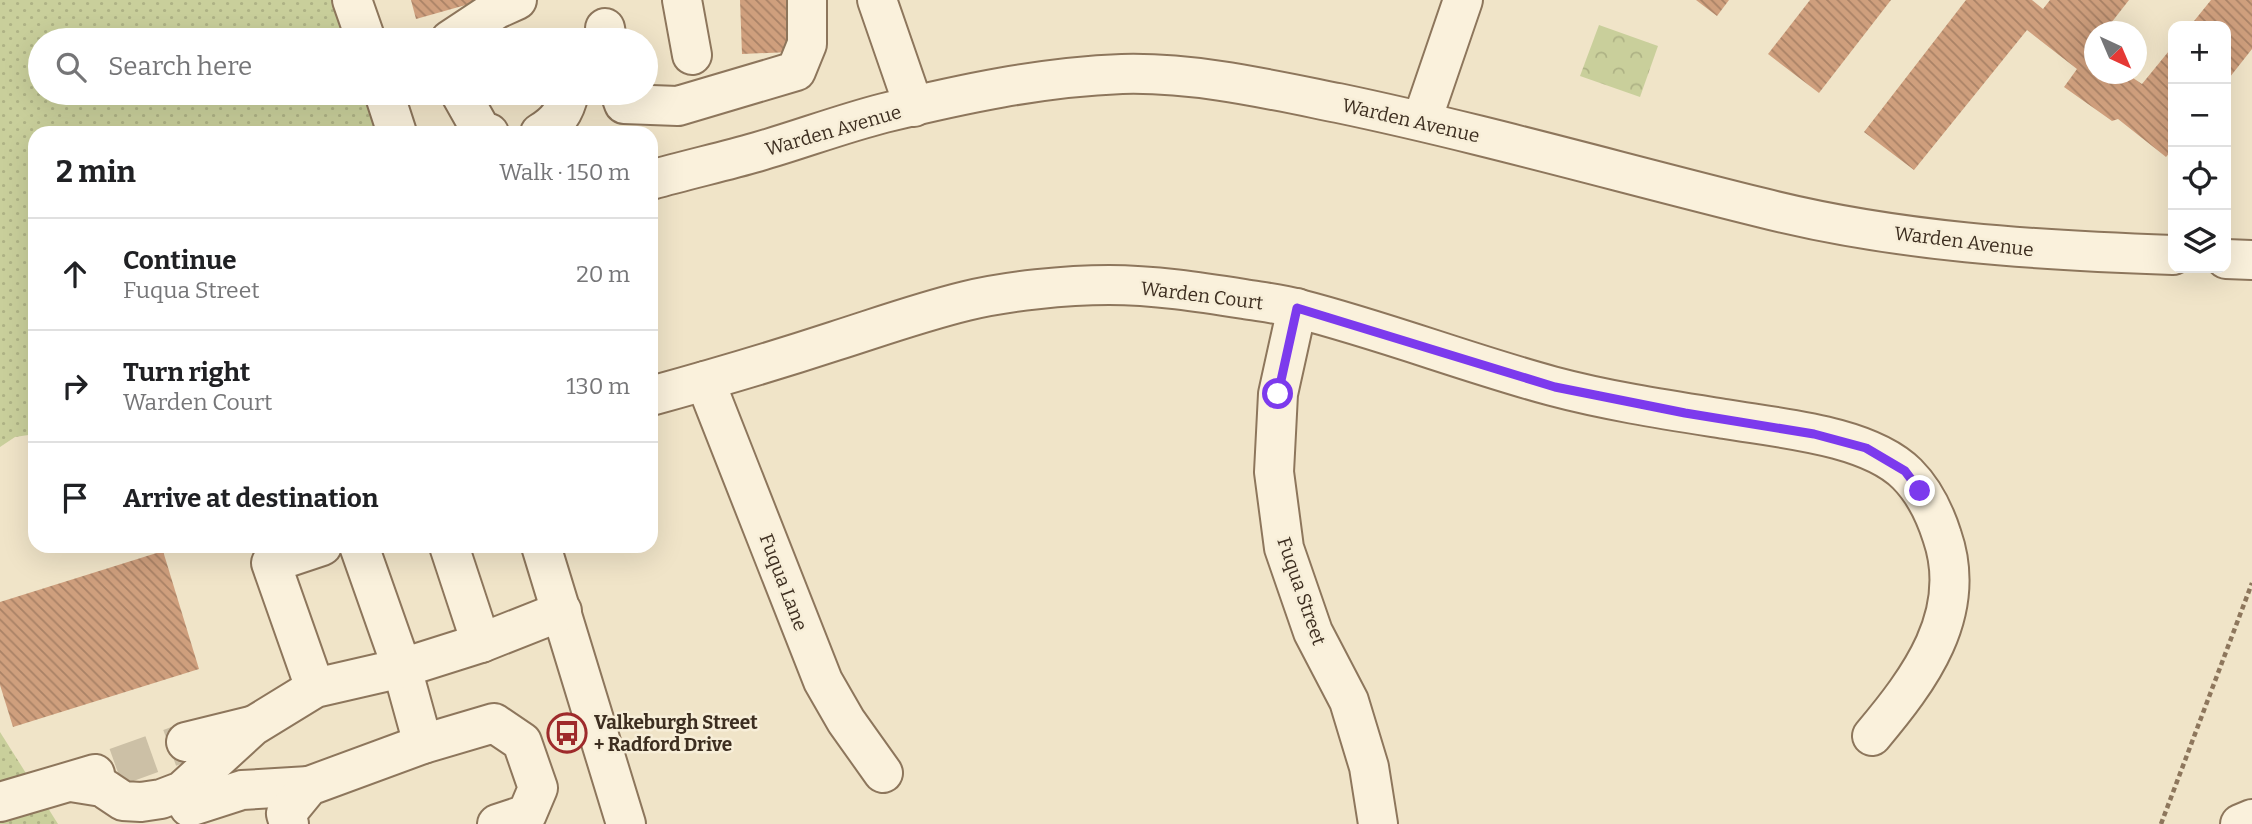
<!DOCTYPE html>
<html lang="en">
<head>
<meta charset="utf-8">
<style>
  :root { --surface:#fff; --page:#f6f6f6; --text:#202124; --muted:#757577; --line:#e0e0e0 }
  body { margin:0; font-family:Bitter,serif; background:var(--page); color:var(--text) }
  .controls { position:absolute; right:21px; top:21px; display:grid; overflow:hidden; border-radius:14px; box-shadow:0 7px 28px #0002 }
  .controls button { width:63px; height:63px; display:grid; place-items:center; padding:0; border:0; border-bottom:2px solid var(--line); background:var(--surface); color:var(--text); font:35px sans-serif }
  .compass { position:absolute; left:2084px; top:21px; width:63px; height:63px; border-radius:50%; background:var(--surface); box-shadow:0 7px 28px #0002; rotate:136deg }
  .stop { position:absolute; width:21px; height:21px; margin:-16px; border:5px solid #7c3aed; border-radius:50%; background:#fff }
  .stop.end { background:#7c3aed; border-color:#fff; box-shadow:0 2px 7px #0008 }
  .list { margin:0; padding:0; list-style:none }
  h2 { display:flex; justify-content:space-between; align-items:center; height:91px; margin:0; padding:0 28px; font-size:30px }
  h2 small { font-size:23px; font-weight:400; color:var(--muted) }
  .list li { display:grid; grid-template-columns:46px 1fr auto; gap:21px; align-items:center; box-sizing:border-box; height:112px; padding:0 28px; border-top:2px solid var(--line) }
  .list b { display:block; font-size:26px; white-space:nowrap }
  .list p { margin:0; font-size:23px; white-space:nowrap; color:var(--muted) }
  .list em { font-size:23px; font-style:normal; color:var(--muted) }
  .icon { flex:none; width:38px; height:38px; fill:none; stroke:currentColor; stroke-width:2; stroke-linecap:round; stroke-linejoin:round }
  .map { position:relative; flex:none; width:2252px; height:824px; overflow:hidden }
  .search { position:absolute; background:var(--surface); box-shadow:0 7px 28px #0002; left:28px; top:28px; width:630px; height:77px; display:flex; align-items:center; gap:18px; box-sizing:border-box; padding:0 24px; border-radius:38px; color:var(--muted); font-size:26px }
  .panel { position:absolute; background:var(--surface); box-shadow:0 7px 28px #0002; left:28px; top:126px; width:630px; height:427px; border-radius:21px }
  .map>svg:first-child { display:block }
</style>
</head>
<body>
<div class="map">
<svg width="2252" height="824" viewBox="0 0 2252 824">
  <defs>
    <pattern id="grass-dots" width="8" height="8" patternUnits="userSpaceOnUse" patternTransform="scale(1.75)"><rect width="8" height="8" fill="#c9cf9b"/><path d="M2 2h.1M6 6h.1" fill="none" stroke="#aeb285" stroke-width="1.8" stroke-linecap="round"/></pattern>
    <pattern id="park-crowns" width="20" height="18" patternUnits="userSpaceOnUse" patternTransform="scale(1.75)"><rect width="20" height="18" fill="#c9cf9b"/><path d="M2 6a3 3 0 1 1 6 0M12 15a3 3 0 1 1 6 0" fill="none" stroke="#aeb285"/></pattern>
    <pattern id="building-back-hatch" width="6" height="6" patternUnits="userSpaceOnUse" patternTransform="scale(1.75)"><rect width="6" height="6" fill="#cf9f7d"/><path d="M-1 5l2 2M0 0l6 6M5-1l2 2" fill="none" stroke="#a98266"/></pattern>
  </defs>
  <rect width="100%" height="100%" fill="#f0e4c8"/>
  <g fill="url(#grass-dots)">
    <path d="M0,0H352L366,40H40V93H384L397,133H35V434L15,437L0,447Z"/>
    <path d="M0,732L58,824H0Z"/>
  </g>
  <path fill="url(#park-crowns)" d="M1599,25L1658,46L1640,97L1580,76Z"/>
  <g fill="url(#building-back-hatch)">
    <path d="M411,0H480V1L416,19Z"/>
    <path d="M740,0H788L790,52L742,54Z"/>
    <path d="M1696,0H1729L1717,16Z"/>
    <path d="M1810,0H1891L1819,93L1768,54Z"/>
    <path d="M1966,0H2032L2043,9L2050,0H2129L2104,32H2094V44L2092,48L2094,50V74H2127L2142,84L2173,46V149L2166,157L2118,119L2112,121L2064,87L2077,69L2027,30L1914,170L1864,132Z"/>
    <path d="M2211,0H2252V49L2226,82V26H2190Z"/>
    <path d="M163,551L199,669L13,727L0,685V602Z"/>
  </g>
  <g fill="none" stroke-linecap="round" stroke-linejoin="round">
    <path stroke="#ccc0a6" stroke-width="38" stroke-dasharray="38 19" stroke-linecap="butt" d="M116,767L186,742"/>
    <g stroke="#8d765c" stroke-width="42">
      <g id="minor">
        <path d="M352,0L366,40"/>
        <path d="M682,0L692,55"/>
        <path d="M877,0L914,107"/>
        <path d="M605,28L607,40"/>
        <path d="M450,40L497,9L517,0"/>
        <path d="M384,93L397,133"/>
        <path d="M460,93L482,132L489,133"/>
        <path d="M620,93L624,104L678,106L796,71L807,44V0"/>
        <path d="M1422,120L1463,0"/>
        <path d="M540,133C557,123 565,112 569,93"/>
        <path d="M651,180C686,170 722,162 757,152C799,140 841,124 884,113C962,94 1041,77 1122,74C1194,72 1268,89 1338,103C1481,133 1621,173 1763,208C1897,242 2035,250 2173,255"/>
        <path d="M2226,259L2252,260"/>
        <path d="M1297,308L1278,394L1274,472L1284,548L1313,632L1349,701L1369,767L1378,824"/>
        <path d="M705,381L823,681L846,721L883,773"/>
        <path d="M651,396C713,379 774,361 835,341C879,327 921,312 966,301C1007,291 1066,285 1109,285C1154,285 1200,292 1244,299C1262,302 1281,304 1299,309C1385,331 1467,363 1552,386C1608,401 1668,410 1725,419C1778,428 1868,435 1907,474C1923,490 1935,514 1942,536C1969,614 1919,680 1872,736"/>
        <path d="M359,546L402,668L423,744"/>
        <path d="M449,546L481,643"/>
        <path d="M541,546L626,824"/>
        <path d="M315,688L271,563L322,546"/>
        <path d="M186,742L251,726"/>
        <path d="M71,782L102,787L123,801L141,802L161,799L182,791L253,726L315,688L402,668L481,643L562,611"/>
        <path d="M0,802L95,774"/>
        <path d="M189,807L242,790L309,786"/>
        <path d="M289,824L286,814L309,786L423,744L494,723L522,742L538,788L527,814L497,824"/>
        <path d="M2240,824L2252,819"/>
      </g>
    </g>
    <path stroke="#8d765c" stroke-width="4.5" stroke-dasharray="5 3.5" stroke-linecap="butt" d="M2161,824L2252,583"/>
    <use href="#minor" stroke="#faf1dc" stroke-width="38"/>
  </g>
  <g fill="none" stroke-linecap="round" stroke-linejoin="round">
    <path stroke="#7c3aed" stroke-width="9" d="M1278,394L1297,308L1555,387L1685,413L1814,434L1866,448L1905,471L1920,491"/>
  </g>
  <defs>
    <g id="bus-ring" transform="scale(2.0125)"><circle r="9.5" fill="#f7eed8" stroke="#9e2a2b" stroke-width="1.5"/><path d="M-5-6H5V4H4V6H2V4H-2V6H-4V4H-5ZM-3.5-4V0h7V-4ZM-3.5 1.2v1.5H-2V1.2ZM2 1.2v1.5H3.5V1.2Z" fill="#9e2a2b"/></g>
  </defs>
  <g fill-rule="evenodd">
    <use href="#bus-ring" x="567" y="733"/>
  </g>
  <g text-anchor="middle" stroke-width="5" stroke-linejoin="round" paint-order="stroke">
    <g font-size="19" fill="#3d2e20" stroke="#f7eed8">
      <text transform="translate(1411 120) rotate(13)" y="7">Warden Avenue</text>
      <text transform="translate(833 130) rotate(-16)" y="7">Warden Avenue</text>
      <text transform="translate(1964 241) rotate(7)" y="7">Warden Avenue</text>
      <text transform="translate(1202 295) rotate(7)" y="7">Warden Court</text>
      <text transform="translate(784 582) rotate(69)" y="7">Fuqua Lane</text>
      <text transform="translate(1302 591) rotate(71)" y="7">Fuqua Street</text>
    </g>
    <g font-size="19" font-weight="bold" fill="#3d2e20" stroke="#f7eed8" text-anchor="start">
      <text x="594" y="729">Valkeburgh Street<tspan x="594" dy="22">+ Radford Drive</tspan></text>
    </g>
  </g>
</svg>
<div class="controls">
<button>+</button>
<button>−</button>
<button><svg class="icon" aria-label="locate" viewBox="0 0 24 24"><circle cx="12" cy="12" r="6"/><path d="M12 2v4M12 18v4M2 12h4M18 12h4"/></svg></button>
<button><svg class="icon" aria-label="layers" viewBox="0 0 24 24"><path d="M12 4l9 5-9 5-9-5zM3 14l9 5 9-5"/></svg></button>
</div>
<svg class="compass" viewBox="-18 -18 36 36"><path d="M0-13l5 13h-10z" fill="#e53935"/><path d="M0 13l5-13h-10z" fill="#757577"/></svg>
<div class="stop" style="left:1278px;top:394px"></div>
<div class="stop end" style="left:1920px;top:491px"></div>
<div class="search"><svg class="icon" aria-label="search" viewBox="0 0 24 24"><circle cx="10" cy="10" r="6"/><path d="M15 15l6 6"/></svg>Search here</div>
<section class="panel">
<h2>2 min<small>Walk · 150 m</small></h2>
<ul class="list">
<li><svg class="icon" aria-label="ahead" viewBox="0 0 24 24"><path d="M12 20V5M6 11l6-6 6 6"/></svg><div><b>Continue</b><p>Fuqua Street</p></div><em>20 m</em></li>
<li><svg class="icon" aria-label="right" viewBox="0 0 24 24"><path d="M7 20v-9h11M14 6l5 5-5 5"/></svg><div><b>Turn right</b><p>Warden Court</p></div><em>130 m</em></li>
<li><svg class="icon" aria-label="arrive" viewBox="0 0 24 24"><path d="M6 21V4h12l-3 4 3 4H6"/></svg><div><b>Arrive at destination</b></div></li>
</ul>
</section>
</div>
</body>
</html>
